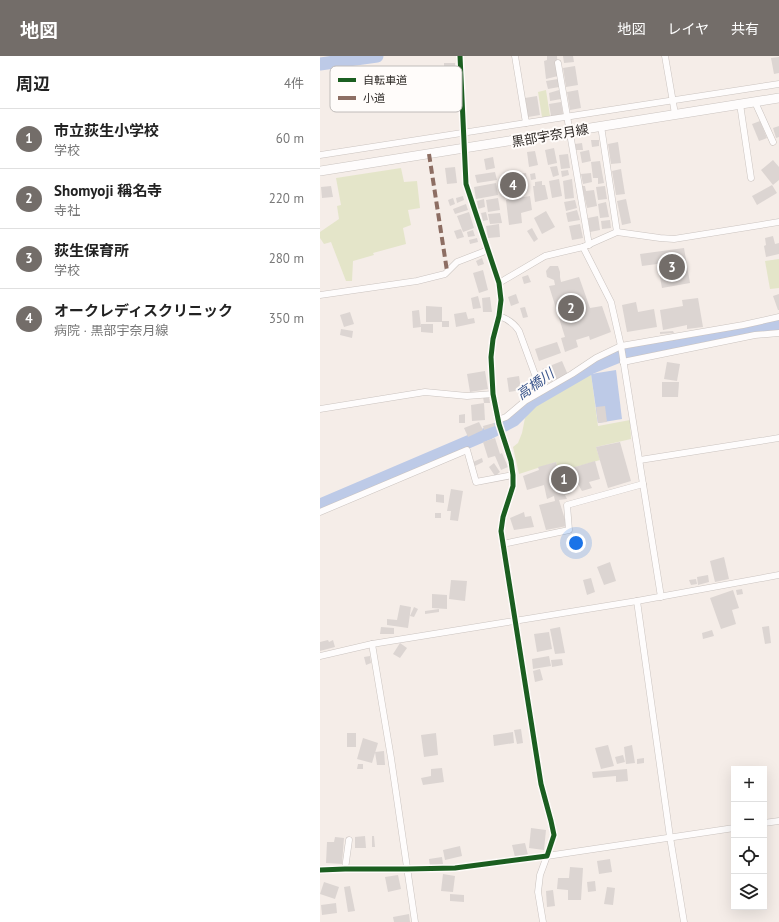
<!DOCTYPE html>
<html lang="ja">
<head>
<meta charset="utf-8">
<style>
  :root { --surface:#fff; --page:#f2f2f2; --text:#222; --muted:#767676; --line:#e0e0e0; --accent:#736d69 }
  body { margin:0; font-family:"PT Sans","Noto Sans JP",sans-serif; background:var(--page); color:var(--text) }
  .controls { position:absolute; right:12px; bottom:12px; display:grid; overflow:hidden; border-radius:0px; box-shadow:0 4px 16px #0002 }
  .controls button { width:36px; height:36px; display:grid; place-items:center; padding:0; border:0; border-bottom:1px solid var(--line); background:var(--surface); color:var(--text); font:20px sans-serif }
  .you { position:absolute; left:256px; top:487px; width:14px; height:14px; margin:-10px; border:3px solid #fff; border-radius:50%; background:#1a73e8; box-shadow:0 0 0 6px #1a73e833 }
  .badge { display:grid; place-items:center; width:26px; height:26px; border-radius:50%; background:var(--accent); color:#fff; font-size:13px; font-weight:700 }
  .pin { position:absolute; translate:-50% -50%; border:2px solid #fff; box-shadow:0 1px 4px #0006 }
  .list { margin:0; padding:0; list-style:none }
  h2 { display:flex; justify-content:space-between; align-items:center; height:52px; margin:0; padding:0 16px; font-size:17px }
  h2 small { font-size:13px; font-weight:400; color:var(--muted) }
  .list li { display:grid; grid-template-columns:26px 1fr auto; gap:12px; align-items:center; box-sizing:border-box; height:60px; padding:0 16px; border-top:1px solid var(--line) }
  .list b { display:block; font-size:15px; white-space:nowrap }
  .list p { margin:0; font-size:13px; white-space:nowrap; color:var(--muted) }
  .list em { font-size:13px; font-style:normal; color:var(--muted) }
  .icon { flex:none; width:22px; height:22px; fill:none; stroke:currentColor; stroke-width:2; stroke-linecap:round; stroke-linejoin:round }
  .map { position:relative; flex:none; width:459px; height:866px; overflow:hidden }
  header { display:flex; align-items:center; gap:24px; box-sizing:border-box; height:56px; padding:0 20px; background:var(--accent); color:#fff }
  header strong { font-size:19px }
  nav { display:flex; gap:22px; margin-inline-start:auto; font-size:14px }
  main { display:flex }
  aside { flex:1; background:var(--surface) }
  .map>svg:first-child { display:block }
</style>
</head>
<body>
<header>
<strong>地図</strong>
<nav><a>地図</a><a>レイヤ</a><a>共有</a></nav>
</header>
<main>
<aside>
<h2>周辺<small>4件</small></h2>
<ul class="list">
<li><span class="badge">1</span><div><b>市立荻生小学校</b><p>学校</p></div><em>60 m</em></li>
<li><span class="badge">2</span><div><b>Shomyoji 稱名寺</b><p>寺社</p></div><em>220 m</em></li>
<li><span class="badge">3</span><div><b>荻生保育所</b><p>学校</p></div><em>280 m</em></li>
<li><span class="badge">4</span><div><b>オークレディスクリニック</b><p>病院 · 黒部宇奈月線</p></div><em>350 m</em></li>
</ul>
</aside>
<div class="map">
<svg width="459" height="866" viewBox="0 0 459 866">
  <rect width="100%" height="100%" fill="#f5ede8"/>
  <g fill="#e4e5c9">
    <path d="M226,34L230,60L222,61L218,36Z"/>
    <path d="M81,112L84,126L97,125L100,152L88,154L91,169L83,172L86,188L53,197L54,199L33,205L32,225H26L11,186L4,188L0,182V176L19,163L17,150L21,149L16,122Z"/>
    <path d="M459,203V232L450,233L445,205Z"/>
    <path d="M271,318L278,370L310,364L311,383L276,391L280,404L238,416L236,406L199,418L193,391L198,387L202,377L205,362L213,352Z"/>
  </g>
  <path fill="#bdcae7" d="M296,314L302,363L278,367L271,318Z"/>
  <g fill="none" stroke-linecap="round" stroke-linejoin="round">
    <g stroke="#bdcae7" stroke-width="13">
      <path d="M0,8L57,0"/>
      <path d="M0,449L169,377L194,364L213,345L270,312L312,295L459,269"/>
    </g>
  </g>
  <g fill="#dcd5d2">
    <path d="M227,0H237L238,20L226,23L224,5L227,4Z"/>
    <path d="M243,0H253L254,6L244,7Z"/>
    <path d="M459,1V17L454,18L451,2Z"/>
    <path d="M124,7H135V12L124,13Z"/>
    <path d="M255,10L258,29L246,31L243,12Z"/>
    <path d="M238,23L239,31L228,33L226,25Z"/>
    <path d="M239,34L241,43L230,45L229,37Z"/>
    <path d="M258,34L261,52L250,54L247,36Z"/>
    <path d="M217,40L220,59L208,61L205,42Z"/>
    <path d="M241,46L243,58L231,60L229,48Z"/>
    <path d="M440,65L447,82L439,85L432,68Z"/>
    <path d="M459,70V81L456,82L453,72Z"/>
    <path d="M271,84H279V90L272,91Z"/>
    <path d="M298,86L301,107L291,108L288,88Z"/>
    <path d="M262,87L263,94H256L255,88Z"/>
    <path d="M234,92L237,107L228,109L225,94Z"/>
    <path d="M269,94L271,105L262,107L260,96Z"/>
    <path d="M215,95L218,109L209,111L207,96Z"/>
    <path d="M248,98L250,112L241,113L239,99Z"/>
    <path d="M173,101L175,112L166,114L164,103Z"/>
    <path d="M453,104L459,111V124L453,129L441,114Z"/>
    <path d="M280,105L284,127L278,128V122H273L271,106Z"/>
    <path d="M237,110L239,119L233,121L230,111Z"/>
    <path d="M135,111L137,127L127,128L125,112Z"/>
    <path d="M301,113L305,138L296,139L292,115Z"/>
    <path d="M248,114L249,119L242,121L241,115Z"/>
    <path d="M175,116L177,124L157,127L155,119Z"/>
    <path d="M206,117L208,132L197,135L198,142L210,140L212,154L201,157L202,167L189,169L186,144L191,143L190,136L184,137L182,120Z"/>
    <path d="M215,117L216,123L211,124L210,118Z"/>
    <path d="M271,117L272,126L263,128L261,118Z"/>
    <path d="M239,123L242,140L232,142L229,125Z"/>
    <path d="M252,123L254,142L245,143L243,125Z"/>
    <path d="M222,125V129H225L228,143L215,146L213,130H215V126Z"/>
    <path d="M176,127L178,139L156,143L154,131Z"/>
    <path d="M452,129L457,137L437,149L432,140Z"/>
    <path d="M11,130L13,141L2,142L1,131Z"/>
    <path d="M262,130H265L266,135L274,134L277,150L267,152Z"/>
    <path d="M285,130L287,143L278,144L276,131Z"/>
    <path d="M143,140L144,144L137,147L136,142Z"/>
    <path d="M133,142L135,148L130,150L128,144Z"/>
    <path d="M178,142L180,154L168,156L166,144Z"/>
    <path d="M164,143L165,151L158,153L157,145Z"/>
    <path d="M306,143L311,167L302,169L297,145Z"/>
    <path d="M255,144L257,152L246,155L244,146Z"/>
    <path d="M286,146L289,161L280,162L278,148Z"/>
    <path d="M146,148L148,154L135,158L133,153Z"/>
    <path d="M257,154L260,164L248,166L246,157Z"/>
    <path d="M226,155L235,171L222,178L214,162Z"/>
    <path d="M149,156L154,172L143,176L137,160Z"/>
    <path d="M166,156L168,164L163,165L161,157Z"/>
    <path d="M180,157L182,167L170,168L168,158Z"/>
    <path d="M278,160L280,174L270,176L268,162Z"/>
    <path d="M290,164L291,172L282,173L281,165Z"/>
    <path d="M179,168L180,181L168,182L166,170Z"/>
    <path d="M260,168L263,182L252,184L249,170Z"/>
    <path d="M212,172L218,183L214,186L207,175Z"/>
    <path d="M141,173L144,181L137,183L134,175Z"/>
    <path d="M153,174L155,180L148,181L147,176Z"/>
    <path d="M453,180L455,188L459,187V198L446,201L444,190L446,189L445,182Z"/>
    <path d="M157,182L158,186L150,188L149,184Z"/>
    <path d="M364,192L370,227L342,232L339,216L348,214L347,208L352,206L322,210L320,198Z"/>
    <path d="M162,202L164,208L158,210L156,205Z"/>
    <path d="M230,210H238L240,216V221L241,226L259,221L270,252L282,250L291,276L270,284L269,280L256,284L258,291L245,296L241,282L245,281L229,230L235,229L234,224L227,221L226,215Z"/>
    <path d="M163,214L168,234L159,237L153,217Z"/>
    <path d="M208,219L211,226L204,228L202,221Z"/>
    <path d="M196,238L199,247L191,250L188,241Z"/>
    <path d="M459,238V254H458L453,240Z"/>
    <path d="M158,240L161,252L153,253L151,242Z"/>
    <path d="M170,241L172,256H163L162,242Z"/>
    <path d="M378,242L383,271L367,273V269L343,274L340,254L363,250L362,244Z"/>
    <path d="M316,246L318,256L334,253L337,271L307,276L302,249Z"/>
    <path d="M106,250L122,251V265H129V271H122V266H106Z"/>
    <path d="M205,251L208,261L203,262L200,252Z"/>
    <path d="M99,254L101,271L93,272L92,255Z"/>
    <path d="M30,256L34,268L24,271L20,259Z"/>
    <path d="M146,256L148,263L154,262L155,267L136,271L134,258Z"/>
    <path d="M101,268H113V277L101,276Z"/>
    <path d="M21,273L33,275L32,282L20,279Z"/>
    <path d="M353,275L354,277L340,278V276Z"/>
    <path d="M237,286L241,297L219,305L215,293Z"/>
    <path d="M242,305L248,319L228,327L222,313Z"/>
    <path d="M347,306L360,308L357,325L344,323Z"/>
    <path d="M165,315L168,333L150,336L147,318Z"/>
    <path d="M199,320L201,334L189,336L187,322Z"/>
    <path d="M342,326H359L358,341H342Z"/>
    <path d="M169,340L170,347H164L163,341Z"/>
    <path d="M164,347L165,364L152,365L151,349Z"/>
    <path d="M285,350L287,366L278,367L276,351Z"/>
    <path d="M145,358V367H139V359Z"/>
    <path d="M159,366L163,374L148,381L144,372Z"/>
    <path d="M174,367L175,370L164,374L163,370Z"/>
    <path d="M175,382L180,398L182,397L188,411L181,414L175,400L168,402L163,386Z"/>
    <path d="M300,386L311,425L288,432L276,391Z"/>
    <path d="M162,402L163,406L155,410L153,406Z"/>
    <path d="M275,405L280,423L269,426L272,432L262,435L258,428L249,431L251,437L245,439L247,443L239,444L247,470L226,474L219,449L235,445L234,440L227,443L224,429L207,434L203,420L219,414L218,411L236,406L238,416Z"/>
    <path d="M174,407L180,416L175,420L169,411Z"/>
    <path d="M131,433L143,435L138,465L130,464L131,455H127Z"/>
    <path d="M116,438L124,439V447L116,446Z"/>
    <path d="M204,456L205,461L211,460L214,471L194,474L190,462Z"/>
    <rect x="115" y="457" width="6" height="5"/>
    <path d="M404,501L409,523L395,526L390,505Z"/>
    <path d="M290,506L296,525L284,529L277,511Z"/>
    <path d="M388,519L389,526L378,529L377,521Z"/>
    <path d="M271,522L275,536L267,539L263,524Z"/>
    <path d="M376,523L377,528L371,529L369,524Z"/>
    <path d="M131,524L147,525L145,545L129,543Z"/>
    <path d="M422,533L423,538L417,539L416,534Z"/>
    <path d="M413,534L419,552L412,554L416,568L401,573L390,542Z"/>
    <path d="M112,538L127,539V553L112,552Z"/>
    <path d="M80,549L91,551L88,572L67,569V563L77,564Z"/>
    <path d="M94,551L98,553L94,561L90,560Z"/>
    <path d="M119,553V556L105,558V555Z"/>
    <path d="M449,570L451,587L445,588L442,571Z"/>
    <path d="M61,571L74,572V578H60Z"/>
    <path d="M240,571L245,597L235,598L230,573Z"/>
    <path d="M392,574L394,580L383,583L382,577Z"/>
    <path d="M229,576L232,593L217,596L214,578Z"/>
    <path d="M8,584L9,586L13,584L15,591L0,595V586Z"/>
    <path d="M80,587L87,592L80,602L73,598Z"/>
    <path d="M50,600L51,607L46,609L44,601Z"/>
    <path d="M229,600L231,610L213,613L212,603Z"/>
    <path d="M242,603L243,609L232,611L231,604Z"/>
    <path d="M220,613L223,624L215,626L213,615Z"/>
    <path d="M201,673L203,687L197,688L194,674Z"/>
    <path d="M193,676L194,687L174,690L173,679Z"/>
    <rect x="27" y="677" width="9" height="14"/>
    <path d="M116,677L118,699L104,701L101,679Z"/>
    <path d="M43,682L58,687L52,707L37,703Z"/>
    <path d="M288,689L294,710L281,713L275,692Z"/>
    <path d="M312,689L315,707L306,708L304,691Z"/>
    <path d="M64,695L65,709H57L55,696Z"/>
    <path d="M303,699L305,706L297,708L295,701Z"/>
    <path d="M324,702V707L317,708V703Z"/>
    <path d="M38,708H43V713H37Z"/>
    <path d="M122,712L124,726L103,729L101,722L111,720V713Z"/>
    <path d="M307,713L308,725L296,726V720L273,722L272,716Z"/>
    <path d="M211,772L226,774L224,794L209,792Z"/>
    <path d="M45,780L46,792H35V781Z"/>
    <path d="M52,780H54L55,791H52Z"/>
    <path d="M15,781L24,782L22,808L6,807L7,786H14Z"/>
    <path d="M205,787L208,799L195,801L192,789Z"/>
    <path d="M140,790L142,800L125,804L123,794Z"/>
    <path d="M122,801L123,808L110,810L109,803Z"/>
    <path d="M290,803L292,816L279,818L277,805Z"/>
    <path d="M250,811L263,812L261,844H248V834L237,833L238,822H249Z"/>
    <path d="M123,818L135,820L133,836L121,835Z"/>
    <path d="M78,819L81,833L68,836L65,821Z"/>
    <path d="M275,825L276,835L268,836L267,826Z"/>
    <path d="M4,826L19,831L15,843L0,838Z"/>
    <path d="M30,830L35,855L28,856L24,831Z"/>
    <path d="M287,831L295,832L293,849L284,848Z"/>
    <path d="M233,834L235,850L227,851L226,835Z"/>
    <path d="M130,838L144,839V846L130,845Z"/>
    <path d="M16,847L17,857L2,859L1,849Z"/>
    <path d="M89,858L90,866H74L73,861Z"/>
  </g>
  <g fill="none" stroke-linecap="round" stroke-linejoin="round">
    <g stroke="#cac3bf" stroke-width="7">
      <g id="minor">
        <path d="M195,0L206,67L459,28"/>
        <path d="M345,0L355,58"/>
        <path d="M238,7L269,189"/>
        <path d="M435,46L453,86"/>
        <path d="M420,48L431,122"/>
        <path d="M281,70L297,176"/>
        <path d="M0,99L206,67"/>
        <path d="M263,191L291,246L301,290L341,541"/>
        <path d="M179,227L225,200L263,191L297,176L340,182L354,183L459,166"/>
        <path d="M0,239L97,225L125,218L137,206L168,194"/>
        <path d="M179,260C188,263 194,267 199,275L221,335"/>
        <path d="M303,306L435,279L459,277"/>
        <path d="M0,353L105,336L147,340L173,338"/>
        <path d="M178,364L186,361L205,345L252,318L276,302L301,290L423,269L459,261"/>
        <path d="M320,404L459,382"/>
        <path d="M0,456L147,394L156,426L193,419"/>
        <path d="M183,488L249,474L247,449L323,428"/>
        <path d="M317,545L350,781L364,866"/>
        <path d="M52,588L71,702L95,866"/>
        <path d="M0,600L52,588L317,545L459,519"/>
        <path d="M444,767L459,765"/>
        <path d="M25,813L29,784"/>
        <path d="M0,814L25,813H87L135,812L227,800L234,779L231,765L221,728L181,475L183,461L193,430V419L191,405L179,368L173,338L171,301L173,283L179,260L181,244L179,227L146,128L140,0"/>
        <path d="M223,866L218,836L220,819L227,800L414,772"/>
      </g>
    </g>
    <g stroke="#cac3bf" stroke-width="10">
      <path id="primary" d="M0,115L459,42"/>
    </g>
    <use href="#minor" stroke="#fefcfc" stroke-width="6"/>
    <use href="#primary" stroke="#fefcfc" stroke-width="9"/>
    <path stroke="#8d6e63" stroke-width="4" stroke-dasharray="8 4" stroke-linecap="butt" d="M109,98L127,215"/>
    <g stroke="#fffcfa" stroke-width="8">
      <path id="cycleway" d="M0,814L25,813H87L135,812L227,800L234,779L231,765L221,728L181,475L183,461L193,430V419L191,405L179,368L173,338L171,301L173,283L179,260L181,244L179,227L146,128L140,0"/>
    </g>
    <use href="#cycleway" stroke="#1b5e20" stroke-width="5"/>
  </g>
  <g text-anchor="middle" stroke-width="4" stroke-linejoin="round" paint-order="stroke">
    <g font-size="13" fill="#2d2825" stroke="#fffcfa">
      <text transform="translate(230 79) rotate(-10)" y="5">黒部宇奈月線</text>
    </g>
    <g font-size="14" font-style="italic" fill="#3b568d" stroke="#fffcfa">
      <text transform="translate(215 328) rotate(-35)" y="5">高橋川</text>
    </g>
  </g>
  <rect x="10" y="10" width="132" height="46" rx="6" fill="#fffcfa" stroke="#c0bcba" stroke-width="1"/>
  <rect x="18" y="22" width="18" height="4" fill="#1b5e20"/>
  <rect x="18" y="40" width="18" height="4" fill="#8d6e63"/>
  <g font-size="11" fill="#2d2825">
    <text x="43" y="28">自転車道</text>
    <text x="43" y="46">小道</text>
  </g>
</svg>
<div class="controls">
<button>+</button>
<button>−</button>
<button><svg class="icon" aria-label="locate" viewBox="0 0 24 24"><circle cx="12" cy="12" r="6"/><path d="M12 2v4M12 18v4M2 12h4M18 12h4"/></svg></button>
<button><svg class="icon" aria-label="layers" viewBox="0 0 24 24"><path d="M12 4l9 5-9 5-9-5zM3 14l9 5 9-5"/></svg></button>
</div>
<div class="you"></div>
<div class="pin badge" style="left:244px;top:423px">1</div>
<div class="pin badge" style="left:251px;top:252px">2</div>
<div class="pin badge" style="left:352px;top:211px">3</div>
<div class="pin badge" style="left:193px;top:129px">4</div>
</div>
</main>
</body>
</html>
